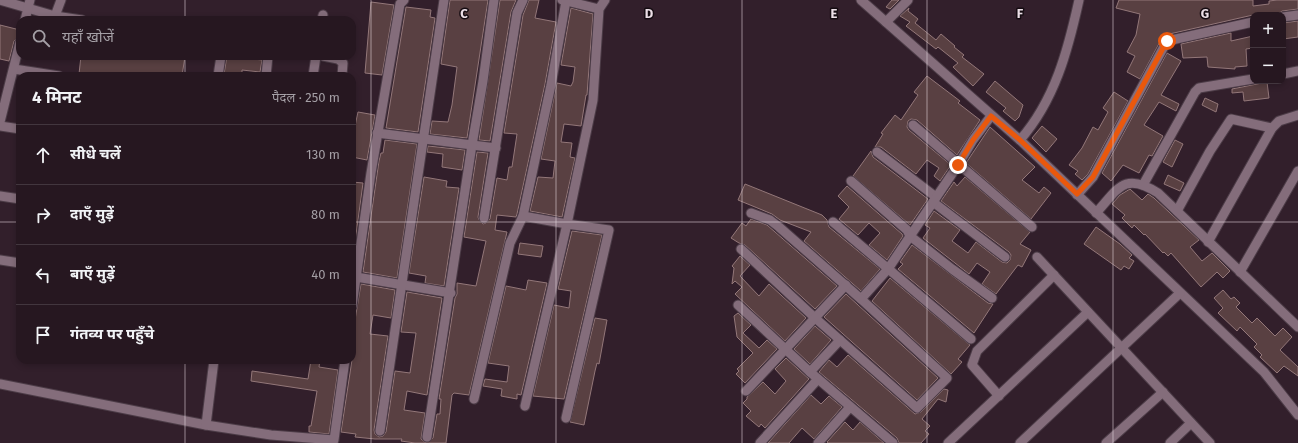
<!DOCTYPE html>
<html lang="hi">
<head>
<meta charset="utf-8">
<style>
  :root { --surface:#261720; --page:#32242d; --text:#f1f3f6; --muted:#a49fa5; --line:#42363e }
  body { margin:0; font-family:"Fira Sans","Noto Sans Devanagari",sans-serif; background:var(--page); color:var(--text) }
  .controls { position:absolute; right:12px; top:12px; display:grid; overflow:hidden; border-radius:8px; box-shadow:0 2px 6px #0003 }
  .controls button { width:36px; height:36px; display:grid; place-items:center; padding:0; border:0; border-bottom:1px solid var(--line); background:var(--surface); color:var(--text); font:20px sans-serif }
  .stop { position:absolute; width:12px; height:12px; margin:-9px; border:3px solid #ea580c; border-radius:50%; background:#fff }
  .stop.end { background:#ea580c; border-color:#fff; box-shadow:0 1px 4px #0008 }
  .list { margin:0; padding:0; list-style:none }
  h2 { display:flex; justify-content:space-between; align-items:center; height:52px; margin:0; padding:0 16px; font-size:17px }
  h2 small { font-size:13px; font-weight:400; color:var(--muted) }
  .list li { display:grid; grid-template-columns:26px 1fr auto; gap:12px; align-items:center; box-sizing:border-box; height:60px; padding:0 16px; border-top:1px solid var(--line) }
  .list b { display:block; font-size:15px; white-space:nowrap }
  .list em { font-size:13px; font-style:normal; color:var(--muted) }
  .icon { flex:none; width:22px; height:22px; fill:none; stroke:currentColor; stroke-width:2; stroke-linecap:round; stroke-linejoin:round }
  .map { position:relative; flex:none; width:1298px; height:443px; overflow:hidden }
  .search { position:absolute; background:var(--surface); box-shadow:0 2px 6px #0003; left:16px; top:16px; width:340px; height:44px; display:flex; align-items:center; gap:10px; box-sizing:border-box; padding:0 14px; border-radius:12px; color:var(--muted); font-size:15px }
  .panel { position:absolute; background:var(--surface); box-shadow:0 2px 6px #0003; left:16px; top:72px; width:340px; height:292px; border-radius:12px }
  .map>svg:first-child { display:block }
</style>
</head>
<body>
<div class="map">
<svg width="1298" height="443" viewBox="0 0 1298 443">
  <rect width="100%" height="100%" fill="#321f2b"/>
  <g fill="#594042" stroke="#937779">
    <path d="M450,0H488L467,138L430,134L432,121L448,122L452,105L457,67L441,64Z"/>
    <path d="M500,0H516L511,12L490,141L479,140Z"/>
    <path d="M529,0H539L535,18L556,22L545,84L517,214L516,217L497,215L495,230L507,232L469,395L454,393L452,395L446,443H415L401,441L402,439H375L355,437L356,434L341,432L352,360V338L361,284L395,290L391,318L373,315L370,334L388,336L374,430L375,434L379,437L383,436L386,432L395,371L410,373L416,333L401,332L407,292L442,298L427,395L407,391L404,410L425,413L421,439L426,443L433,438L437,414H440L441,399H439L455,298L457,294V283L476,286L486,241L464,237L477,152L488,153L478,217L479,220L483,224L486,223L490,219L497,178L507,180L509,167H512L517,134L504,133L523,15Z"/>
    <path d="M892,0H899L890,9L886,7Z"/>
    <path d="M1119,0H1253V6L1269,4V1L1277,0H1298V9L1282,11L1277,15H1253L1165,35L1162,38L1140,79L1127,72L1135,56L1127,52L1136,35L1140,14L1116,8Z"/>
    <path d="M371,2L394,5L382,75L365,73Z"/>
    <path d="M406,7L431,10L430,17L435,18L418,132L386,128Z"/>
    <path d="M571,8L593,14L587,95H586L581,126L564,124L561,142L572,143L570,157L575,158L562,217L530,211L538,177L553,178L555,161L541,159L557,83L571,86L573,82L575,67L561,65Z"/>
    <path d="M909,8L908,11L918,19L915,23L936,40L941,34L955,46L954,47L964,55L962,57L984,74L973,86L953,67L958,63L938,47L936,49L906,26L910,22L900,16Z"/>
    <path d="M1298,21V37L1283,39V23Z"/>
    <path d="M0,25L20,30L19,36L14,41L9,61L0,59Z"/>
    <path d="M1231,33V41L1253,36V48L1246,49L1247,66L1235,67V69L1208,67L1207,57L1183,58L1181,44Z"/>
    <path d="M1167,53L1181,61L1161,95L1179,104L1176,111L1159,102L1144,125L1163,136L1152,156L1149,155L1139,173L1123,165L1111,181L1102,173Z"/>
    <path d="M81,56H185L182,76H97L79,74Z"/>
    <path d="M227,56L262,60L260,72L242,70V76L224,74Z"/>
    <path d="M927,76L960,101L958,103L980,120L957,155L917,120L911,119L908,121L907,127L909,130L951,165L940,181L934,176L939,168L927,160L916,174L881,147H875L883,134L881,133L895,115L901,120L918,95L914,92Z"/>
    <path d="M995,81L1023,105L1019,117L1015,121L1003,111L1006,108L986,92Z"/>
    <path d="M1267,82L1269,98L1244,101L1243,92L1232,93V89Z"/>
    <path d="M1114,92L1128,101L1088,174L1082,180L1075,174L1078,171L1069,165L1082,148L1093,127L1098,130L1108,112L1103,108Z"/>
    <path d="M1205,98L1218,104L1216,112L1202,105Z"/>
    <path d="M358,112L375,115L367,160L352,157V140Z"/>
    <path d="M1042,126L1057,139L1046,152L1032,138Z"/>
    <path d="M990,127L1035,167L1022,180L1039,193L1044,187L1051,193L1031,219L966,163Z"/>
    <path d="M385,140L417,144L397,278L363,272L379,161L381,153H383Z"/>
    <path d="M1175,140L1183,144L1172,167L1163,162Z"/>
    <path d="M428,146L465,150L462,170L442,167L443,154L427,152Z"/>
    <path d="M871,151L873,157L928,199L910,225L853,176Z"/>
    <path d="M1168,175L1184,183L1180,191L1164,184Z"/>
    <path d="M424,177L447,181L446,187L459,188L444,286L425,283L426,276L409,273Z"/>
    <path d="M965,177L1030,232L1020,244L1031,250L1022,267L1018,265L996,294L982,284L990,272L977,263L969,274L923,238L930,228L925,225L934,211L960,230L952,241L968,253L976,242L1002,262L1007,263L1010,260L1011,255L1009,252L941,201L954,182L957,186Z"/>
    <path d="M352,182L363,183L352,264Z"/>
    <path d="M745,184L822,215L827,220L829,227L880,269L861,291L804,241L811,232L780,220L772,214L738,200Z"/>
    <path d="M847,186L902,234L903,236L887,260L869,245L880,233L869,223L858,235L839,219L849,207L838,196Z"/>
    <path d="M1130,189L1142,200L1148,194L1154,198L1199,240L1190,247L1202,261L1212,253L1230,271L1223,278L1217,272L1201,287L1171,253L1168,256L1164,252L1163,253L1145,234L1144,235L1134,225L1132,228L1122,218L1125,215L1112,204L1120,195Z"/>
    <path d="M751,219L767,225L837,286L815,309L745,245L739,243L731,238L742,223L746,226Z"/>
    <path d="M1096,227L1120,244L1132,255L1129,258L1134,261L1129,269L1124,266L1121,270L1084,244Z"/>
    <path d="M572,231L602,235L564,399L533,396L554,305L569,308L571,291L558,289Z"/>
    <path d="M520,243L543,246L541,257L518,254Z"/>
    <path d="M912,245L988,303L993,304L974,333L898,269L903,264L900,262Z"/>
    <path d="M740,256L750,265L740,276L759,296L769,284L806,318L785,341L735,294L742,287L735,281L732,284L734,268L732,266Z"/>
    <path d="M890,278L970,345L958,359L962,362L951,374L872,301Z"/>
    <path d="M528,280L547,283L521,395L517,394V399L501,396L502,389L483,386L485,379L507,382L509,366L488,363L506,286L526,290Z"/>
    <path d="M1223,290L1231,299L1234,297L1240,303L1236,307L1252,323L1257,318L1275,336L1283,328L1292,337L1280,350L1298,367V376L1284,366L1277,373L1260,357L1262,355L1254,347L1257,344L1240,327L1237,331L1218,313L1223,308L1214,298Z"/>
    <path d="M846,294L938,378L917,400L824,317Z"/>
    <path d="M738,313L751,325L743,333L759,348L767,340L777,349L745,383L736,374L739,371L737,369L753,353L737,337L734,316Z"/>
    <path d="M595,318L607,320L599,364L597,363L595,371L584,425L570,422Z"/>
    <path d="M815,326L831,340L810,364L794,349Z"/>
    <path d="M848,355L915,414L921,412L944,389L948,390L946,402L938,399L922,419L930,426L925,431L929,434L921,443H899L897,438L819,372L829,360L837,367Z"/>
    <path d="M786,358L809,379L765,428L761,424L759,427L746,416L751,411L743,403L747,399V397L763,382L775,394L786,381L775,369Z"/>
    <path d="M311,360H320L319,367L338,370L329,434L309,432V426H311L317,391L251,381L252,371L308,379Z"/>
    <path d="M811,395L821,404L829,396L842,407L814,439L802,428L789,443H768Z"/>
    <path d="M845,422L853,430L860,422L884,443H828L827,442Z"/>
  </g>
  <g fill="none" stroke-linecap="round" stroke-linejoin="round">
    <g stroke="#4c3c47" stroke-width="11">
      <g id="minor">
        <path d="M0,0L55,16L82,20"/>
        <path d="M562,0L599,9"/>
        <path d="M861,0L1020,140L1264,372L1298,415"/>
        <path d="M55,16L61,0"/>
        <path d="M1283,17L1298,15"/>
        <path d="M25,20L30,0"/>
        <path d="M322,20L323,15"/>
        <path d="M886,22L908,0"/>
        <path d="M323,56L338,59L343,63L342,76"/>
        <path d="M14,69L59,76"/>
        <path d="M1283,74L1298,71"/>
        <path d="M218,76L221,56"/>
        <path d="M266,76L268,56"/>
        <path d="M313,76L316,56"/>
        <path d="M0,122L20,42"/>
        <path d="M913,125L1032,227"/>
        <path d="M0,126L20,129"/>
        <path d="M377,133L496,148"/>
        <path d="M1020,140C1055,100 1068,50 1079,0"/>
        <path d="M877,152L936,197"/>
        <path d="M851,181L907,230L910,236L952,269L992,298"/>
        <path d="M1143,185L1195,92L1199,88L1253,79"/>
        <path d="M1077,195L1093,177L1167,41L1253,22"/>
        <path d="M0,196L20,199"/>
        <path d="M933,202L1005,257"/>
        <path d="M1177,211L1210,151L1231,119L1272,128"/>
        <path d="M751,213L770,220L779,227L861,299L888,269L958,165L973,140L991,116"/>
        <path d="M1096,213C1118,189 1124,171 1158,193L1298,327"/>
        <path d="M523,216L551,85L566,1"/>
        <path d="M484,218L517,13L523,0"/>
        <path d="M833,222L971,339"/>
        <path d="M1208,242L1272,128L1279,121L1298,115"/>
        <path d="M741,249L814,317L917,408L947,378L861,299"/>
        <path d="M1037,257L1210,443"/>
        <path d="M0,260L20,263"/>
        <path d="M1240,272L1298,171"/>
        <path d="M356,277L451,293"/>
        <path d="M738,305L810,372"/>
        <path d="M352,306L371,173L400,4L404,0"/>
        <path d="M840,340L810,372L893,443"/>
        <path d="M0,384L206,425L271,435L334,440L345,360"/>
        <path d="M746,391L846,285"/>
        <path d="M999,396L972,365L977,351L1054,275"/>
        <path d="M474,399L510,243L523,216L567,224L525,406"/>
        <path d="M566,418L609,230L567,224L593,100L599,9L605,0"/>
        <path d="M206,425L214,360"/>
        <path d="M380,431L444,0"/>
        <path d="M427,437L472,145L483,81L494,0"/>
        <path d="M760,443L818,379"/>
        <path d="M818,443L850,407"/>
        <path d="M948,443L1088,312"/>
        <path d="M1020,443L1180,293"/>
        <path d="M1106,443L1163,392"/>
        <path d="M1170,443L1191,423"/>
      </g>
    </g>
    <use href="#minor" stroke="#846d7b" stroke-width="9"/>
  </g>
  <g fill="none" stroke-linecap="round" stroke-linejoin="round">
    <path stroke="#ea580c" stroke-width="5" d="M958,165L973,140L991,116L1020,140L1077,194L1093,177L1167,41"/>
  </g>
  <path fill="none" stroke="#ecdfe7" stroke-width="1" stroke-opacity="0.55" d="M185,0V20M371,0V443M556,0V443M742,0V443M927,0V443M1113,0V443M185,56V76M0,222H20M352,222H1298M185,360V443"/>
  <g font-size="13" text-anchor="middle" font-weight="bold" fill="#ecdfe7" stroke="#150c12" stroke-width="3" stroke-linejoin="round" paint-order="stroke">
    <text x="464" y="18">C</text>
    <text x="649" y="18">D</text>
    <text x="834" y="18">E</text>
    <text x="1020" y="18">F</text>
    <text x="1205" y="18">G</text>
  </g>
</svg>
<div class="controls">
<button>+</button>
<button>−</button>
</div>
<div class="stop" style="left:1167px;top:41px"></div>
<div class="stop end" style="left:958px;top:165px"></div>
<div class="search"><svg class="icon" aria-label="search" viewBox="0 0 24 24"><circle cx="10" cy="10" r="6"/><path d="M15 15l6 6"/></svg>यहाँ खोजें</div>
<section class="panel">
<h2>4 मिनट<small>पैदल · 250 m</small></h2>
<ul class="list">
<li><svg class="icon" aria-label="ahead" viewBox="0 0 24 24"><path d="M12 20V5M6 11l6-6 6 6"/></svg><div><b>सीधे चलें</b></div><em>130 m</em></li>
<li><svg class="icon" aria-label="right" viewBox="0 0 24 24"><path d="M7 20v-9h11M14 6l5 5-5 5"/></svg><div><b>दाएँ मुड़ें</b></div><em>80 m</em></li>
<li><svg class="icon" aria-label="left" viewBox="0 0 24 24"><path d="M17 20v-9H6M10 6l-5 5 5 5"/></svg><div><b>बाएँ मुड़ें</b></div><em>40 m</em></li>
<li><svg class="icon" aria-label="arrive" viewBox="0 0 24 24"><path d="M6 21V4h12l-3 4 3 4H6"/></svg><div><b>गंतव्य पर पहुँचे</b></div></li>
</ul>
</section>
</div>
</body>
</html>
